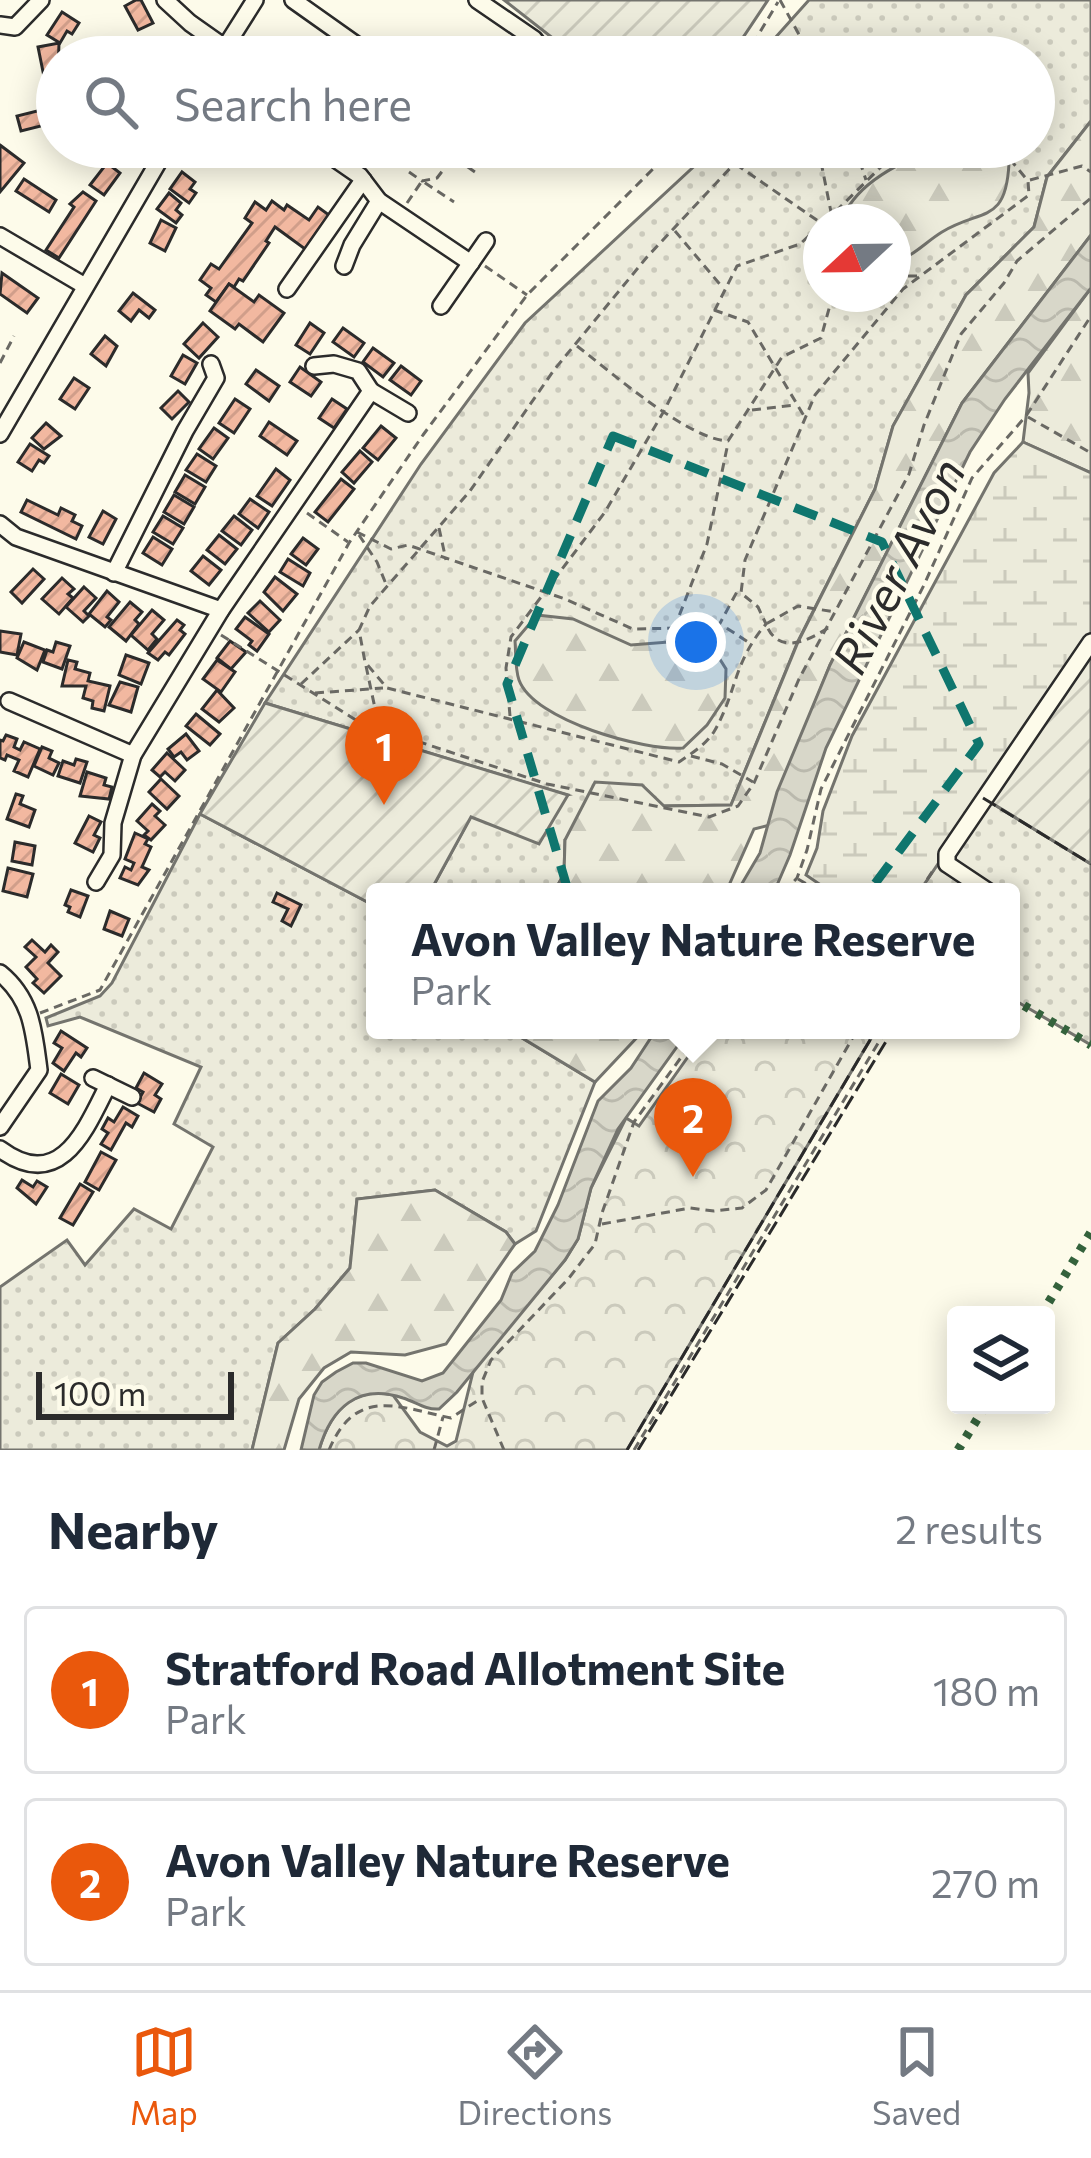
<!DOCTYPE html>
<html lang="en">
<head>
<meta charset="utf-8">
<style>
  :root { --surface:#fff; --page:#f6f6f7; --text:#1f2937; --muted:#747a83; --line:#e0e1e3; --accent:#ea580c }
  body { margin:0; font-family:Commissioner,sans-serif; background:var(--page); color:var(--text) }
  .controls { position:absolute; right:36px; bottom:36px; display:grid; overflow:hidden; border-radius:12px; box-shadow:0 6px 30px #0003 }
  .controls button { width:108px; height:108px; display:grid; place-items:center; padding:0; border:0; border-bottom:3px solid var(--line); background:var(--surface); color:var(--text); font:60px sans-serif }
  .compass { position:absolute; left:803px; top:204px; width:108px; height:108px; border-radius:50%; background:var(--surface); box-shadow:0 6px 30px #0003; rotate:248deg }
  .scale { position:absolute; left:36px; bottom:30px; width:198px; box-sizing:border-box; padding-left:12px; border:6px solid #2b2b2b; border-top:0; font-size:33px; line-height:42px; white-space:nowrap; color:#2b2b2b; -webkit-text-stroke:9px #fdfbea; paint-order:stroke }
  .you { position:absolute; left:696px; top:642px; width:42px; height:42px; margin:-30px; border:9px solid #fff; border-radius:50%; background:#1a73e8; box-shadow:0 0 0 18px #1a73e833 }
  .badge { display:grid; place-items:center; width:78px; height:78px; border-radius:50%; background:var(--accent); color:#fff; font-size:39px; font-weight:700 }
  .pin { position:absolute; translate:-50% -99px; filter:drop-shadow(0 3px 6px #0008) }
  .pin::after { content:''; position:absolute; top:63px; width:42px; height:36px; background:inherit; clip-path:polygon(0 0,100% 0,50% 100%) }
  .popup { position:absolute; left:366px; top:883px; width:654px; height:156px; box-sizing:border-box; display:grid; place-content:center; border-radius:12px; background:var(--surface); filter:drop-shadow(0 3px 9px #0005); font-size:39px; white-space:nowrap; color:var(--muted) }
  .popup b { font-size:45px; color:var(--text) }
  .popup::after { content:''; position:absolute; left:50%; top:100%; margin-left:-24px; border:24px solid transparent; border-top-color:var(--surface) }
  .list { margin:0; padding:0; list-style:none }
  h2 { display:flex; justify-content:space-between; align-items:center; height:156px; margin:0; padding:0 48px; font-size:51px }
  h2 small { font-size:39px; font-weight:400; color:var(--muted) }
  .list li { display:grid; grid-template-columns:78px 1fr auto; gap:36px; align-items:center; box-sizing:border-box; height:168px; margin:0 24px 24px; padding:0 24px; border:3px solid var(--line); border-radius:12px }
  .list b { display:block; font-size:45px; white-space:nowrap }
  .list p { margin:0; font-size:39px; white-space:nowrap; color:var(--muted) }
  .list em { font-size:39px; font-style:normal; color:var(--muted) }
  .icon { flex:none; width:66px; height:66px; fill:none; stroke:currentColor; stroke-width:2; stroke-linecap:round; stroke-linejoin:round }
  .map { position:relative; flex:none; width:1091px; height:1450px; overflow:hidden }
  .search { position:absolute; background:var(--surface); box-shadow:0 6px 30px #0003; left:36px; right:36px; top:36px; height:132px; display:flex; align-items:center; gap:30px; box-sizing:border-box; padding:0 42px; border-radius:66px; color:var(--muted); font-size:45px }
  .sheet { height:540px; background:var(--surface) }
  nav { display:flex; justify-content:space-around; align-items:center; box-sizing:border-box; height:168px; border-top:3px solid var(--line); background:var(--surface); font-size:33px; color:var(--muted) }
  nav a { display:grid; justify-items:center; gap:6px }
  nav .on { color:var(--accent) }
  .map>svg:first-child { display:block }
</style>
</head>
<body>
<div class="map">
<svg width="1091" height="1450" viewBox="0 0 1091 1450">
  <defs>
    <pattern id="grass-dots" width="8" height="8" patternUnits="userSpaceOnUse" patternTransform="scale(3)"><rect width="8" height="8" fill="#ecebdb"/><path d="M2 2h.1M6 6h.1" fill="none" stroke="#cbcabc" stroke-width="1.8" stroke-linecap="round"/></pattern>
    <pattern id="forest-firs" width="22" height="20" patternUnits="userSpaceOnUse" patternTransform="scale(3)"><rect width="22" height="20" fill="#ecebdb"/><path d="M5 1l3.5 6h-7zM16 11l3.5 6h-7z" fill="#cbcabc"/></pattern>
    <pattern id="wetland-marsh" width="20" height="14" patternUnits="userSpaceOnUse" patternTransform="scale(3)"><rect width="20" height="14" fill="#ecebdb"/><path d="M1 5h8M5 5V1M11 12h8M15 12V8" fill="none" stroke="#cbcabc"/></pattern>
    <pattern id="park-crowns" width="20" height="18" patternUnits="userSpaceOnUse" patternTransform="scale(3)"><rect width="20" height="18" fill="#ecebdb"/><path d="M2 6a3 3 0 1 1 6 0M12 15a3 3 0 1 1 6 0" fill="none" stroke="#cbcabc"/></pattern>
    <pattern id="garden-furrows" width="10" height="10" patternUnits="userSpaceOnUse" patternTransform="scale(3)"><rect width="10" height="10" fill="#ecebdb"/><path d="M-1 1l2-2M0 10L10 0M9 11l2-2" fill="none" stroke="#cbcabc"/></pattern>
    <pattern id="water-waves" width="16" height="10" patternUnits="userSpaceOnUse" patternTransform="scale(3)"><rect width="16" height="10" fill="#d8d7c9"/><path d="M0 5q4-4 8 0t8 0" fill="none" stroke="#bab9ad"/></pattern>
    <pattern id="building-hatch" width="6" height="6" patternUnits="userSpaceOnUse" patternTransform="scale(3)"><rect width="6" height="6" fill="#f2b8a0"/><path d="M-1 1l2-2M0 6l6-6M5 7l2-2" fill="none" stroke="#d09e8a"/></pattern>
  </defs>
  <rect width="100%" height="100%" fill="#fdfbea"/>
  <g fill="url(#grass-dots)" stroke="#74746e" stroke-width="3" fill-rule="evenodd">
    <path d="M809,0H1091V121L1047,177L1034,227L966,295L893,426L875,489L798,641L731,805L664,806L565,840L564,874L554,892H430L471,816L567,795L265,703L421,464L525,323L715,147H1034V57H758ZM821,222H893V294H821Z"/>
    <path d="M982,797L1091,864V1045L1011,998V892H919Z"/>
    <path d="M200,814L375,906V1030H509L595,1082L536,1231L515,1244L506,1232L435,1190L357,1199L350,1268L315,1309L278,1343L252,1450H0V1287L67,1240L85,1265L134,1209L171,1229L213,1147L174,1124L201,1067L80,1017L48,1026L46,1018L100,996L112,983Z"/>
  </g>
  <g fill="url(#forest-firs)" stroke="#74746e" stroke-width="3">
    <path d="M1091,121V235L962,403L830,665L774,805L770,825L754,829L726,892H554L564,874L565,840L595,782L642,785L664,806L731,805L798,642L875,489L893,426L966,295L1034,227L1047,177Z"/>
    <path d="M942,147H983L1009,163C1006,225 981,208 942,232C924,243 915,256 893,262V222H841C855,182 903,160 942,147Z"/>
    <path d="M1091,288V473L1023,442L1029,393L1028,373Z"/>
    <path d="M537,615L573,619L631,645L694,640L714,650L726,669L725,698L707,725L683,748C645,751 534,721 519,680C515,669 516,653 515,641Z"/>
    <path d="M509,1030H644L595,1082Z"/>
    <path d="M435,1190L506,1232L515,1244L446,1344L405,1355L351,1352L324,1368L299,1399L284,1450H252L278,1343L315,1309L350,1268L357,1199Z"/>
  </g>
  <path fill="url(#wetland-marsh)" stroke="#74746e" stroke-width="3" d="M1023,442L1091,473V637L919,892H831L806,875L817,848L823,811L852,736L994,473Z"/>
  <path fill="url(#park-crowns)" stroke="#74746e" stroke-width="3" d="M707,1030H876L627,1450H319C330,1413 351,1386 393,1395L420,1432L447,1446L456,1441L474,1368L565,1260L578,1239L591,1188L626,1118L639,1126Z"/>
  <g fill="url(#garden-furrows)" stroke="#74746e" stroke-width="3">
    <path d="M504,0H768L730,57H565L559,43Z"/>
    <path d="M1091,637V864L982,797Z"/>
    <path d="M265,703L568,795L539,844L471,817L430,892H375V906L200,814Z"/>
  </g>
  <g fill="url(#water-waves)" stroke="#74746e" stroke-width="3">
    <path d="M1091,235V288L1005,399L970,452L826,748L790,855L774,892H737L760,853L777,792L830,665L962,403Z"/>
    <path d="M656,1030H689L618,1129L591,1188L578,1239L565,1260L457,1392L439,1409C425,1410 416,1402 403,1398C358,1383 331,1408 319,1450H301L314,1395L322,1382L336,1372L353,1363H366L422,1381L443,1373L501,1300L512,1273L535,1251L558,1205L598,1101L631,1068Z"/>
  </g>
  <g fill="url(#building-hatch)" stroke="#2b2b2b" stroke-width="3">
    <path d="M136,0H141L153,23L138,30L125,6Z"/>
    <path d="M62,12L79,23L72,34L67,31L60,43L47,35Z"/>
    <path d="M59,43L57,104L50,106L38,47Z"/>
    <path d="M41,110L45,125L21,131L17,116Z"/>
    <path d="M0,145L24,163L0,192Z"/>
    <path d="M107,163L120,173L104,195L90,185Z"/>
    <path d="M182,172L195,182L190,189L196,193L189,203L170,189Z"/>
    <path d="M24,179L56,200L49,212L16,191Z"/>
    <path d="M83,192L96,201L59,258L46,250L74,207L70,204Z"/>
    <path d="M169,193L181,203L176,210L182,215L176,223L157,209Z"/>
    <path d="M272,201L284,210L287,205L309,220L318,207L329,215L305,249L275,227L266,241L269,243L243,281L239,279L234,287L229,284L216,302L206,295L211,288L200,280L211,264L219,269L252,223L245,218L255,202L266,210Z"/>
    <path d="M161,220L176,228L165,251L150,243Z"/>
    <path d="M2,273L38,298L27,313L0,294Z"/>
    <path d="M229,284L254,302L259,295L284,313L263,342L239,324L235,329L210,311Z"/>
    <path d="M133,293L155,310L149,318L139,310L131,321L119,311Z"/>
    <path d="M203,323L218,337L199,358L184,344Z"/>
    <path d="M310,323L324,333L310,354L296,345Z"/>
    <path d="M343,328L364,343L354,357L333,342Z"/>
    <path d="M105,336L117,346L106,366L91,354Z"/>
    <path d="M373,348L394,363L383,377L363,362Z"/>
    <path d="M183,355L197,363L185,384L171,376Z"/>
    <path d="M401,366L421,381L411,395L390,380Z"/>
    <path d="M300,367L321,382L311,396L290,382Z"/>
    <path d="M256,370L279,386L269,401L246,384Z"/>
    <path d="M74,378L89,388L75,409L60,399Z"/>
    <path d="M178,391L189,402L172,419L161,408Z"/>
    <path d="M235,399L250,409L234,433L219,423Z"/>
    <path d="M332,399L347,409L334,428L319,418Z"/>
    <path d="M269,422L297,441L287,455L260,436Z"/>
    <path d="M46,423L61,436L44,449L32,438Z"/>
    <path d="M381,426L396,438L378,460L363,448Z"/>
    <path d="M214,428L228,438L213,459L199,449Z"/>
    <path d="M30,444L49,456L44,463L39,460L32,471L18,462Z"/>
    <path d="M360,451L372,462L354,483L342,472Z"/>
    <path d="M197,454L216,466L206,482L186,470Z"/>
    <path d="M276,469L290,480L272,506L257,496Z"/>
    <path d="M185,475L205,487L195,504L175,492Z"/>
    <path d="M341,479L354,489L328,522L315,512Z"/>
    <path d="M174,495L194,507L184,524L164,512Z"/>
    <path d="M250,499L269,512L258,528L239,514Z"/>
    <path d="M27,500L58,515L61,508L75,515L72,521L82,526L76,539L21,512Z"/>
    <path d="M103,511L116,519L103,544L89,537Z"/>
    <path d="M163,516L183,528L173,544L153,532Z"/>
    <path d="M234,516L252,530L241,545L222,531Z"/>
    <path d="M219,535L237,549L225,564L207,550Z"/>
    <path d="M153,537L172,549L162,565L143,553Z"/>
    <path d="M303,538L318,549L306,565L291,554Z"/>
    <path d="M203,556L221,570L209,585L191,571Z"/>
    <path d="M288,559L310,573L303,586L280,572Z"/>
    <path d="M33,569L44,579L22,603L11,592Z"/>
    <path d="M275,577L297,594L283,611L264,592Z"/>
    <path d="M62,578L74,589L68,594L73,598L59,614L42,599Z"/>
    <path d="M84,587L96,598L84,611L89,616L83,622L66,607Z"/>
    <path d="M107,591L119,602L107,617L111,620L105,627L89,614Z"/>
    <path d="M260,601L280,620L269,632L248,613Z"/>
    <path d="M130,602L142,612L135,620L139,624L126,641L109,627Z"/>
    <path d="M152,610L164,620L152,634L157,639L148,650L131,635Z"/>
    <path d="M245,617L269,634L257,651L249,645L252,641L236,629Z"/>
    <path d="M177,620L184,625L180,630L185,634L169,655L165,652L158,660L148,653Z"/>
    <path d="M0,631L21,634L17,655L0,652Z"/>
    <path d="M230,641L246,652L231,669L217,658Z"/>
    <path d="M24,642L45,650L37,670L17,658Z"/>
    <path d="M56,642L70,646L62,669L43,662L47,650L53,652Z"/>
    <path d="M126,655L149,663L141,684L119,675Z"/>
    <path d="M68,660L77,662L75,669L90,673L88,681L110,686L104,711L92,708L93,701L83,698L86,686H62Z"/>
    <path d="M217,660L235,672L221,692L203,679Z"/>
    <path d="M120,682L138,687L131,712L109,705Z"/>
    <path d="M217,690L234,708L219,722L202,709Z"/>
    <path d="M196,714L220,734L210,745L186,726Z"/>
    <path d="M186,734L199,751L187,760L181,752L174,757L168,749Z"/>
    <path d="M6,735L17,739L14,747L20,750L24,742L40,749L28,777L14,771L19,760L7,755L5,760L0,758V740L3,741Z"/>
    <path d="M42,747L52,751L49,758L59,763L53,775L34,766Z"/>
    <path d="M167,753L185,770L175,781L165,772L160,777L152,770Z"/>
    <path d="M76,759L87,762L80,783L58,776L63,761L74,765Z"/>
    <path d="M87,772L106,778L104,785L112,787L109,799L80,796Z"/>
    <path d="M161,779L179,796L167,809L149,792Z"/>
    <path d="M16,794L23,796L20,804L35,810L29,827L7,819Z"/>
    <path d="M152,804L160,811L155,816L165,825L151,840L144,835L148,831L137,821Z"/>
    <path d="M89,816L101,822L94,835L100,838L93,852L75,843Z"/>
    <path d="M135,833L148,839L145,844L151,847L142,867L149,870L138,885L120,878L125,867L131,870L134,863L125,859Z"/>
    <path d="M15,842L35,846L32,865L12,861Z"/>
    <path d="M8,868L33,874L27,897L3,891Z"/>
    <path d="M71,890L88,896L80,917L68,912L70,907L65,905Z"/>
    <path d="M277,893L301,905L291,926L282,921L288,909L273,902Z"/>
    <path d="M110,911L129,919L122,936L104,929Z"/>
    <path d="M32,940L45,952L51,945L58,952L48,963L61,976L44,993L33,983L37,979L26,967L36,957L25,947Z"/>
    <path d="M61,1031L87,1048L81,1057L76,1053L64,1071L53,1063L62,1048L54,1043Z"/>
    <path d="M144,1073L162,1084L155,1095L161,1099L154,1112L137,1103L143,1092L136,1088Z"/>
    <path d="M61,1074L79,1085L68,1104L50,1093Z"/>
    <path d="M123,1107L138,1116L132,1127L126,1123L111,1150L101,1144L108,1133L102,1129L108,1118L114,1122Z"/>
    <path d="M101,1152L116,1160L99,1190L85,1182Z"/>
    <path d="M22,1180L33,1187L37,1181L47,1187L36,1204L17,1188Z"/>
    <path d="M80,1184L93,1192L73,1225L60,1218Z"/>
  </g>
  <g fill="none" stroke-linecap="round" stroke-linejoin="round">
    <g stroke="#2b2b2b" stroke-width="20">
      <g id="minor">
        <path d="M165,0L190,23L224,47"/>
        <path d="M293,0L365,51L396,52"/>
        <path d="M477,0L534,39L548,57"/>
        <path d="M0,25L15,27L41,0"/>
        <path d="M219,57L255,0"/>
        <path d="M318,147L360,176L379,201L471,263"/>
        <path d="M535,147L558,156L589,155"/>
        <path d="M0,236L85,286"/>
        <path d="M344,266L352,245L379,201"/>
        <path d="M287,289L363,180"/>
        <path d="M441,306L486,241"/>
        <path d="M371,391L408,413"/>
        <path d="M0,434L167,147"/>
        <path d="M0,524L16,537L221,610"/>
        <path d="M114,573L185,431L216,378L211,364"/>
        <path d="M9,701L133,755"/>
        <path d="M96,882L112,855L113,823L133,755L221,610L371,391L358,371L334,364L314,366"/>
        <path d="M989,892L947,864V854L1091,642"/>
        <path d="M0,973C32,999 34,1032 39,1070L0,1127"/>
        <path d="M93,1078L132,1097"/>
        <path d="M0,1149C60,1193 85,1131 108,1085"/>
      </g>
    </g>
    <g stroke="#6a6964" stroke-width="3" stroke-dasharray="9 6" stroke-linecap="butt">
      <path d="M780,0L807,49C836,55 849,39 878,57"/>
      <path d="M745,57L778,2"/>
      <path d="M789,57L798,38"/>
      <path d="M711,147L821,223"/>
      <path d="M750,147L647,257L554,370L470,491L370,606L359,630L365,662L387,688L679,762C692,753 707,744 715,730C737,691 733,663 766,624L758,607L741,593L745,560L815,395L903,289L1029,195L1028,181L1000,147"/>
      <path d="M823,147L821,162L833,222"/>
      <path d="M855,147L866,180"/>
      <path d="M409,172L422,181L437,178L453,157L475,172"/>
      <path d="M1030,180L1082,166L1091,172"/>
      <path d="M407,203L422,181L454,202"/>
      <path d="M825,222L893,155L912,147"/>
      <path d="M675,231L723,288"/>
      <path d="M485,266L527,295"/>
      <path d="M893,276H920"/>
      <path d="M714,310L748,322L804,416"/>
      <path d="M577,346C611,372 687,439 728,441L782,357L821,338L833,294"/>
      <path d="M0,363L14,336"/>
      <path d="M752,410L796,405"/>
      <path d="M1028,417L1091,453"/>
      <path d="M307,513L348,542"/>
      <path d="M439,528L446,560"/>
      <path d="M357,532L391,549L408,545L565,599L633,629L725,627L748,642"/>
      <path d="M359,535L377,562L386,584"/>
      <path d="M718,627L739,588"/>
      <path d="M828,628C806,642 778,655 766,624L798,606L835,612"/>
      <path d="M674,629L707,544L728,443"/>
      <path d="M221,635L359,722L547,784L709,817L738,806L754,783L799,679L909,474L924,425L961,334L1004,283L1017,261L1091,198"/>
      <path d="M366,666L379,727"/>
      <path d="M301,684L359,630"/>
      <path d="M315,693L383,688"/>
      <path d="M510,716L506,668L511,637L605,512L664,411L737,266L800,244L821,225"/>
      <path d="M691,756L722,764L753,782"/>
      <path d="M798,879L820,892"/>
      <path d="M784,892L797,878L807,850L821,789L924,585L972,478L1026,416L1091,316"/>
      <path d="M919,892L934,869"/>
      <path d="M40,1013L100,990L349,543L423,435L527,295L675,147"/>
      <path d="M602,1224L690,1208L714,1211L742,1208L766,1190L857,1030"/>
      <path d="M329,1450C356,1386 398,1407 451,1418L480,1399"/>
      <path d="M434,1450L443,1417"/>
      <path d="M504,1450L482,1398V1382L491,1360L569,1278L595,1244L602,1213L634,1122L701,1030"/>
      <path d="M634,1450L886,1030"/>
    </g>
    <use href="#minor" stroke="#fdfbea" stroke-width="15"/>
    <g stroke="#34623c" stroke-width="9" stroke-dasharray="6 9" stroke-linecap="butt">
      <path d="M1011,998L1091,1045"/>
      <path d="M1041,1315L1091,1232"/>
      <path d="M958,1450L986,1405"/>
    </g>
    <g stroke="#2b2b2b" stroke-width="3" stroke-dasharray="15 6" stroke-linecap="butt">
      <path d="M983,798L1091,864"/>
      <path d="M627,1450L876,1030"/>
      <path d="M638,1450L893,1030"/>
    </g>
  </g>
  <path fill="none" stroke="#0f766e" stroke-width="9" stroke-dasharray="24 15" stroke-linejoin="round" d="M613,436L882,542L979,744L792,995L580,931L507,684Z"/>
  <g text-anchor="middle" stroke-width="9" stroke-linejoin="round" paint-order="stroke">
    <g font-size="48" font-style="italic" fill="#2b2b2b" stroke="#fdfbea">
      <text transform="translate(899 566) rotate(-63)" y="17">River Avon</text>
    </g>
  </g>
</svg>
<div class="controls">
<button><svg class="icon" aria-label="layers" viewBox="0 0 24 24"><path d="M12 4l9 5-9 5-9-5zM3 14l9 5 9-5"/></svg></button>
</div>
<svg class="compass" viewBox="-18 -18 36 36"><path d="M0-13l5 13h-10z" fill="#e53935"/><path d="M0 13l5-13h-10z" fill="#747a83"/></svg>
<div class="scale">100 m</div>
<div class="you"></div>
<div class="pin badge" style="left:384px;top:805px">1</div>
<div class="pin badge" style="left:693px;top:1177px">2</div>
<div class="popup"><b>Avon Valley Nature Reserve</b>Park</div>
<div class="search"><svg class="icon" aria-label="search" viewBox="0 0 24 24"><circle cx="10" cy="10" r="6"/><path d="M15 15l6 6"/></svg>Search here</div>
</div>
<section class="sheet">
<h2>Nearby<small>2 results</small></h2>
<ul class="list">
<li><span class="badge">1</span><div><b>Stratford Road Allotment Site</b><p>Park</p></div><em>180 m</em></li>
<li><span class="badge">2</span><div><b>Avon Valley Nature Reserve</b><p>Park</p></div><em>270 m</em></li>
</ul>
</section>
<nav>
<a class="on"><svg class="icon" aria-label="map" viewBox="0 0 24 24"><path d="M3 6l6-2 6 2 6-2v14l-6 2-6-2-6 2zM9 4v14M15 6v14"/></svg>Map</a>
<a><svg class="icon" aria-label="directions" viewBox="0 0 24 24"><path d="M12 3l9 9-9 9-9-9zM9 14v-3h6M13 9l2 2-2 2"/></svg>Directions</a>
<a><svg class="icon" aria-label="saved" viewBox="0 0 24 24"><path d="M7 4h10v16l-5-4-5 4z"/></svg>Saved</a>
</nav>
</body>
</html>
